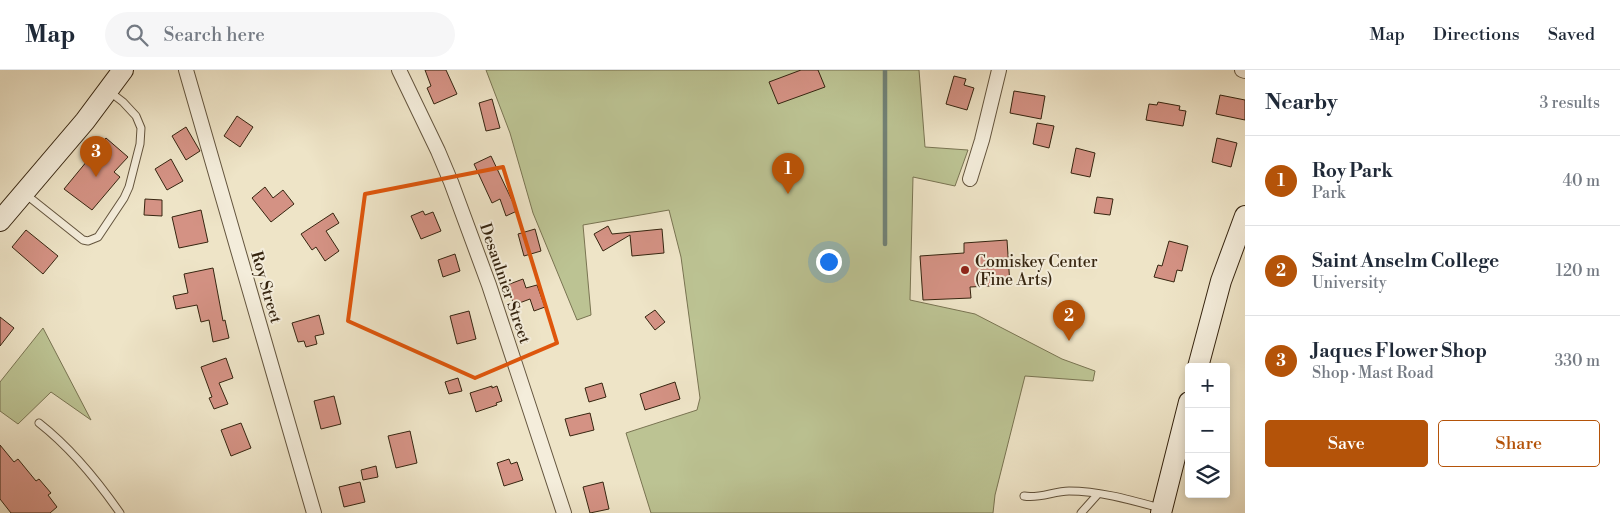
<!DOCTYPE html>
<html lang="en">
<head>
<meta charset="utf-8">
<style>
  :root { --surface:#fff; --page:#f6f6f7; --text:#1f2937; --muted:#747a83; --line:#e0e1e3; --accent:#b45309 }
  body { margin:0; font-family:"Libre Bodoni",serif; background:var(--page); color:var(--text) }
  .controls { position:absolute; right:15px; bottom:15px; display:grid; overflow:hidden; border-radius:5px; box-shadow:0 2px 8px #0003 }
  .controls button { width:45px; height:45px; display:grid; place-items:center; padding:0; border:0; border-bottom:1px solid var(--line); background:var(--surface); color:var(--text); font:25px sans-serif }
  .you { position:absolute; left:828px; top:191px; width:18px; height:18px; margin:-12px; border:4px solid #fff; border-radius:50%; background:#1a73e8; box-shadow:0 0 0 8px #1a73e833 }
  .badge { display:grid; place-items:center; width:32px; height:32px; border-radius:50%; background:var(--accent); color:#fff; font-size:16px; font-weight:700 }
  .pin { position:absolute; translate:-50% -41px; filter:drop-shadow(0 1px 2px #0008) }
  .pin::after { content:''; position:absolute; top:26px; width:18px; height:15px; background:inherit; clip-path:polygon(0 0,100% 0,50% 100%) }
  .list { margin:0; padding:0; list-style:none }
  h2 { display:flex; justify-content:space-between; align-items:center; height:65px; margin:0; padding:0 20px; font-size:21px }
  h2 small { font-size:16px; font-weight:400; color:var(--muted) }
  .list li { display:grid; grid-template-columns:32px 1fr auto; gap:15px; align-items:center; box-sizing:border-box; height:90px; padding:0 20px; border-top:1px solid var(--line) }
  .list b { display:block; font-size:19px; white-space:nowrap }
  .list p { margin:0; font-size:16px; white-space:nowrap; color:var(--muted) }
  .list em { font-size:16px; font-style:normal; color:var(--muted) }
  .actions { display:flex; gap:10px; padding:15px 20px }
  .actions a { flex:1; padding:11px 0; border:1px solid var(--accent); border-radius:5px; text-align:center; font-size:18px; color:var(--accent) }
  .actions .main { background:var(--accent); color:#fff }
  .icon { flex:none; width:28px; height:28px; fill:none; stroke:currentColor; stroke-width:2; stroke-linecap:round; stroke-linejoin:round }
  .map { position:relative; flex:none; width:1245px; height:443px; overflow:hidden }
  header { display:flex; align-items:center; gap:30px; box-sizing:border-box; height:70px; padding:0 25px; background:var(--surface); border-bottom:1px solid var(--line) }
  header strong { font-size:24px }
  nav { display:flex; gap:28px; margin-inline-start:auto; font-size:18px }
  .search { width:350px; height:45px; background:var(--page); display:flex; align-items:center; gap:12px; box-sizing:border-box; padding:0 18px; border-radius:28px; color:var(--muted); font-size:19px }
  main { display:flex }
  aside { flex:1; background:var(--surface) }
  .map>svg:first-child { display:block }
</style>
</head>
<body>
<header>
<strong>Map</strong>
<div class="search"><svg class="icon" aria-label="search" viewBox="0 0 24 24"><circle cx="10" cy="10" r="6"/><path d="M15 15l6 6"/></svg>Search here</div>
<nav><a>Map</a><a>Directions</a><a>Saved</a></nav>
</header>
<main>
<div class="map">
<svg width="1245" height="443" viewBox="0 0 1245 443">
  <rect width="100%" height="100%" fill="#eee4c7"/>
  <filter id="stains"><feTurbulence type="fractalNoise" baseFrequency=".004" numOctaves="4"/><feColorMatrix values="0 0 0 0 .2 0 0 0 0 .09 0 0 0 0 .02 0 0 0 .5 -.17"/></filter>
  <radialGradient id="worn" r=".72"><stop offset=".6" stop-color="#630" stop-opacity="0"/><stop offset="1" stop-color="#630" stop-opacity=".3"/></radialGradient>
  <g fill="#bcc393" stroke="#797452">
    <path d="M486,0H919L925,77L968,80L955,116L913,107L910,230L975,244L1062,289L1095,301L1093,311L1025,306L995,425L993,443H651L626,363L697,340L700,328L681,187L669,140L583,155L591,245L577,250L533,143L510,63Z"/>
    <path d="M43,258L91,350L51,322L18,354L0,341V312Z"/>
  </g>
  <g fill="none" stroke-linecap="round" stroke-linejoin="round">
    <path stroke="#718175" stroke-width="4.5" d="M885,0V174"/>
  </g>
  <g fill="#d49284" stroke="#362510">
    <path d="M425,0H446L457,24L434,34L427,18L431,16Z"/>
    <path d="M801,0H818L825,17L778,34L769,12Z"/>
    <path d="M954,6L966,9L964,15L974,18L967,40L946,34Z"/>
    <path d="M1014,21L1045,26L1041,49L1010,43Z"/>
    <path d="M1220,25L1245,30V50L1216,44Z"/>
    <path d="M492,29L500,58L486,61L479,33Z"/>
    <path d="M1158,32L1180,36L1179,40L1186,41L1183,56L1146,50L1149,34L1157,35Z"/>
    <path d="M237,46L253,57L240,77L224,66Z"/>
    <path d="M1037,53L1054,56L1049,78L1033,74Z"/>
    <path d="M186,57L200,81L186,90L172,66Z"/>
    <path d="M106,68L128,87L114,102L120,107L92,140L64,119Z"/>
    <path d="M1217,68L1237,73L1231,97L1212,92Z"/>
    <path d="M1076,78L1095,83L1090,107L1071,103Z"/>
    <path d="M491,86L517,141L506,146L500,129L492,133L474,94Z"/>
    <path d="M171,89L183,111L167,120L155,99Z"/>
    <path d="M265,117L273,128L283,120L294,134L271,152L252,128Z"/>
    <path d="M1097,127L1113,129L1110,145L1094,143Z"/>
    <path d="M145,129L162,130V146L144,145Z"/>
    <path d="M201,140L208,172L179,178L172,147Z"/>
    <path d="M423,141L425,145L433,142L441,161L421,169L411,146Z"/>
    <path d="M333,143L339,153L326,161L339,181L325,191L316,177L312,180L301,164Z"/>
    <path d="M608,156L612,164L662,159L664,183L632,186L630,165L603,181L594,164Z"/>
    <path d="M535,159L541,181L524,186L518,164Z"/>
    <path d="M26,160L58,186L43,204L12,177Z"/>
    <path d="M1007,170L1010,215L970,217L971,228L923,230L920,186L964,183V173Z"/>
    <path d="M1169,171L1188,176L1182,201L1177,200L1174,212L1154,207L1158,195L1162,196Z"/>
    <path d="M455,184L460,201L443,207L438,190Z"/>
    <path d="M213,198L223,251L225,250L229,268L213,272L209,250L201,252L197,235L176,239L173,226L188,223L184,204Z"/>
    <path d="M523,209L526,218L537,215L545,237L534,241L530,229L514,235L507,215Z"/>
    <path d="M655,240L665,252L655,260L645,247Z"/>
    <path d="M469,241L476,269L457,274L450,246Z"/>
    <path d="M319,245L324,264L315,266L317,274L306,277L304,271L298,272L292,253Z"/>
    <path d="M0,247L14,258L0,276Z"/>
    <path d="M226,288L233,308L219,313L228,334L214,339L209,328L212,327L201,297Z"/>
    <path d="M458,308L462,321L449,324L445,312Z"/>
    <path d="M675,312L680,329L645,340L640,324Z"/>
    <path d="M602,313L606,327L589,332L585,318Z"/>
    <path d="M492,316V318L497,316L502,331L496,333L497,335L476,342L470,323Z"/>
    <path d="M334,326L341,354L321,359L314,331Z"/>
    <path d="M590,343L594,360L570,366L565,349Z"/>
    <path d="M241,353L251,378L231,386L221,360Z"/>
    <path d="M410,361L417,393L396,398L388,366Z"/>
    <path d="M0,375L14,392L18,389L36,411L39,409L51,423L48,425L57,437L50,443H11L0,429Z"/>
    <path d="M509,389L511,394L517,392L523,410L504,416L497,393Z"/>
    <path d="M376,396L378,407L363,410L361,400Z"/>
    <path d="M360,412L365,432L344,437L339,417Z"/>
    <path d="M603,412L609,439L590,443L583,417Z"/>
  </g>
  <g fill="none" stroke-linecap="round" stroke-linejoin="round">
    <g stroke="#64553e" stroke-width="9">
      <g id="lane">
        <path d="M24,123L83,170L88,171L98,167L124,128L129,117L140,74L141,58L136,46L123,32L110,22"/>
        <path d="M39,353C71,378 97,410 120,443"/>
        <path d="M1024,426C1039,429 1054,421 1069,421C1100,421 1131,430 1160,438"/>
        <path d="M1081,443L1098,424"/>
      </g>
    </g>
    <g stroke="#64553e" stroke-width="16">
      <g id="street">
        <path d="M186,0L314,443"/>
        <path d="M399,0L438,81L451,112L489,215L564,443"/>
        <path d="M1242,0L1245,1"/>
        <path d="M970,109L982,70L999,0"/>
      </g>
    </g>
    <g stroke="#362510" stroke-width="22">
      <g id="secondary">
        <path d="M0,151L85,51L123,0"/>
        <path d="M1198,297L1221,211L1245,146"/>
        <path d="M1161,443L1189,332"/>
      </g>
    </g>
    <use href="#lane" stroke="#f4eddb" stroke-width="7"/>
    <use href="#street" stroke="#f4eddb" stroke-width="14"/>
    <use href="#secondary" stroke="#f4eddb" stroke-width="20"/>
  </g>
  <path fill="none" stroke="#df560c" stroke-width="4" stroke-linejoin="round" d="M503,97L557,273L475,308L348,251L365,124Z"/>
  <circle fill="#8f2418" stroke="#f4eddb" stroke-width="2" cx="965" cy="200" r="5"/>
  <g text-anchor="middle" stroke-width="4" stroke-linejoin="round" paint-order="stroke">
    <g font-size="16" fill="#362510" stroke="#f4eddb" text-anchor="start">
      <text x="975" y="197">Comiskey Center<tspan x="975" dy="18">(Fine Arts)</tspan></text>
    </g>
    <g font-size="16" fill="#362510" stroke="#f4eddb">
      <text transform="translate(506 213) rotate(71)" y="6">Desaulnier Street</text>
      <text transform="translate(267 217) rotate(74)" y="6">Roy Street</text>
    </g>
  </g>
  <rect width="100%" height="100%" filter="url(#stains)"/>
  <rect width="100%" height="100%" fill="url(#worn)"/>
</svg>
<div class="controls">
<button>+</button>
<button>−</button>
<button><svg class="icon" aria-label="layers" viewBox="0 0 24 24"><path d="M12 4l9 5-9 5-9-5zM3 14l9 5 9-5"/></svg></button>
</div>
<div class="you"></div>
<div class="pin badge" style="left:788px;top:124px">1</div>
<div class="pin badge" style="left:1069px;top:271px">2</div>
<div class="pin badge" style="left:96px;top:107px">3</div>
</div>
<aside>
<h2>Nearby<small>3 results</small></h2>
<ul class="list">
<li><span class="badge">1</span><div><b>Roy Park</b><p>Park</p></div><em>40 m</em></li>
<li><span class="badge">2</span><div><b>Saint Anselm College</b><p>University</p></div><em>120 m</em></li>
<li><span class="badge">3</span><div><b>Jaques Flower Shop</b><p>Shop · Mast Road</p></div><em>330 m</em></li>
</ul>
<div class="actions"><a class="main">Save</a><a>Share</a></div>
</aside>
</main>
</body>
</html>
